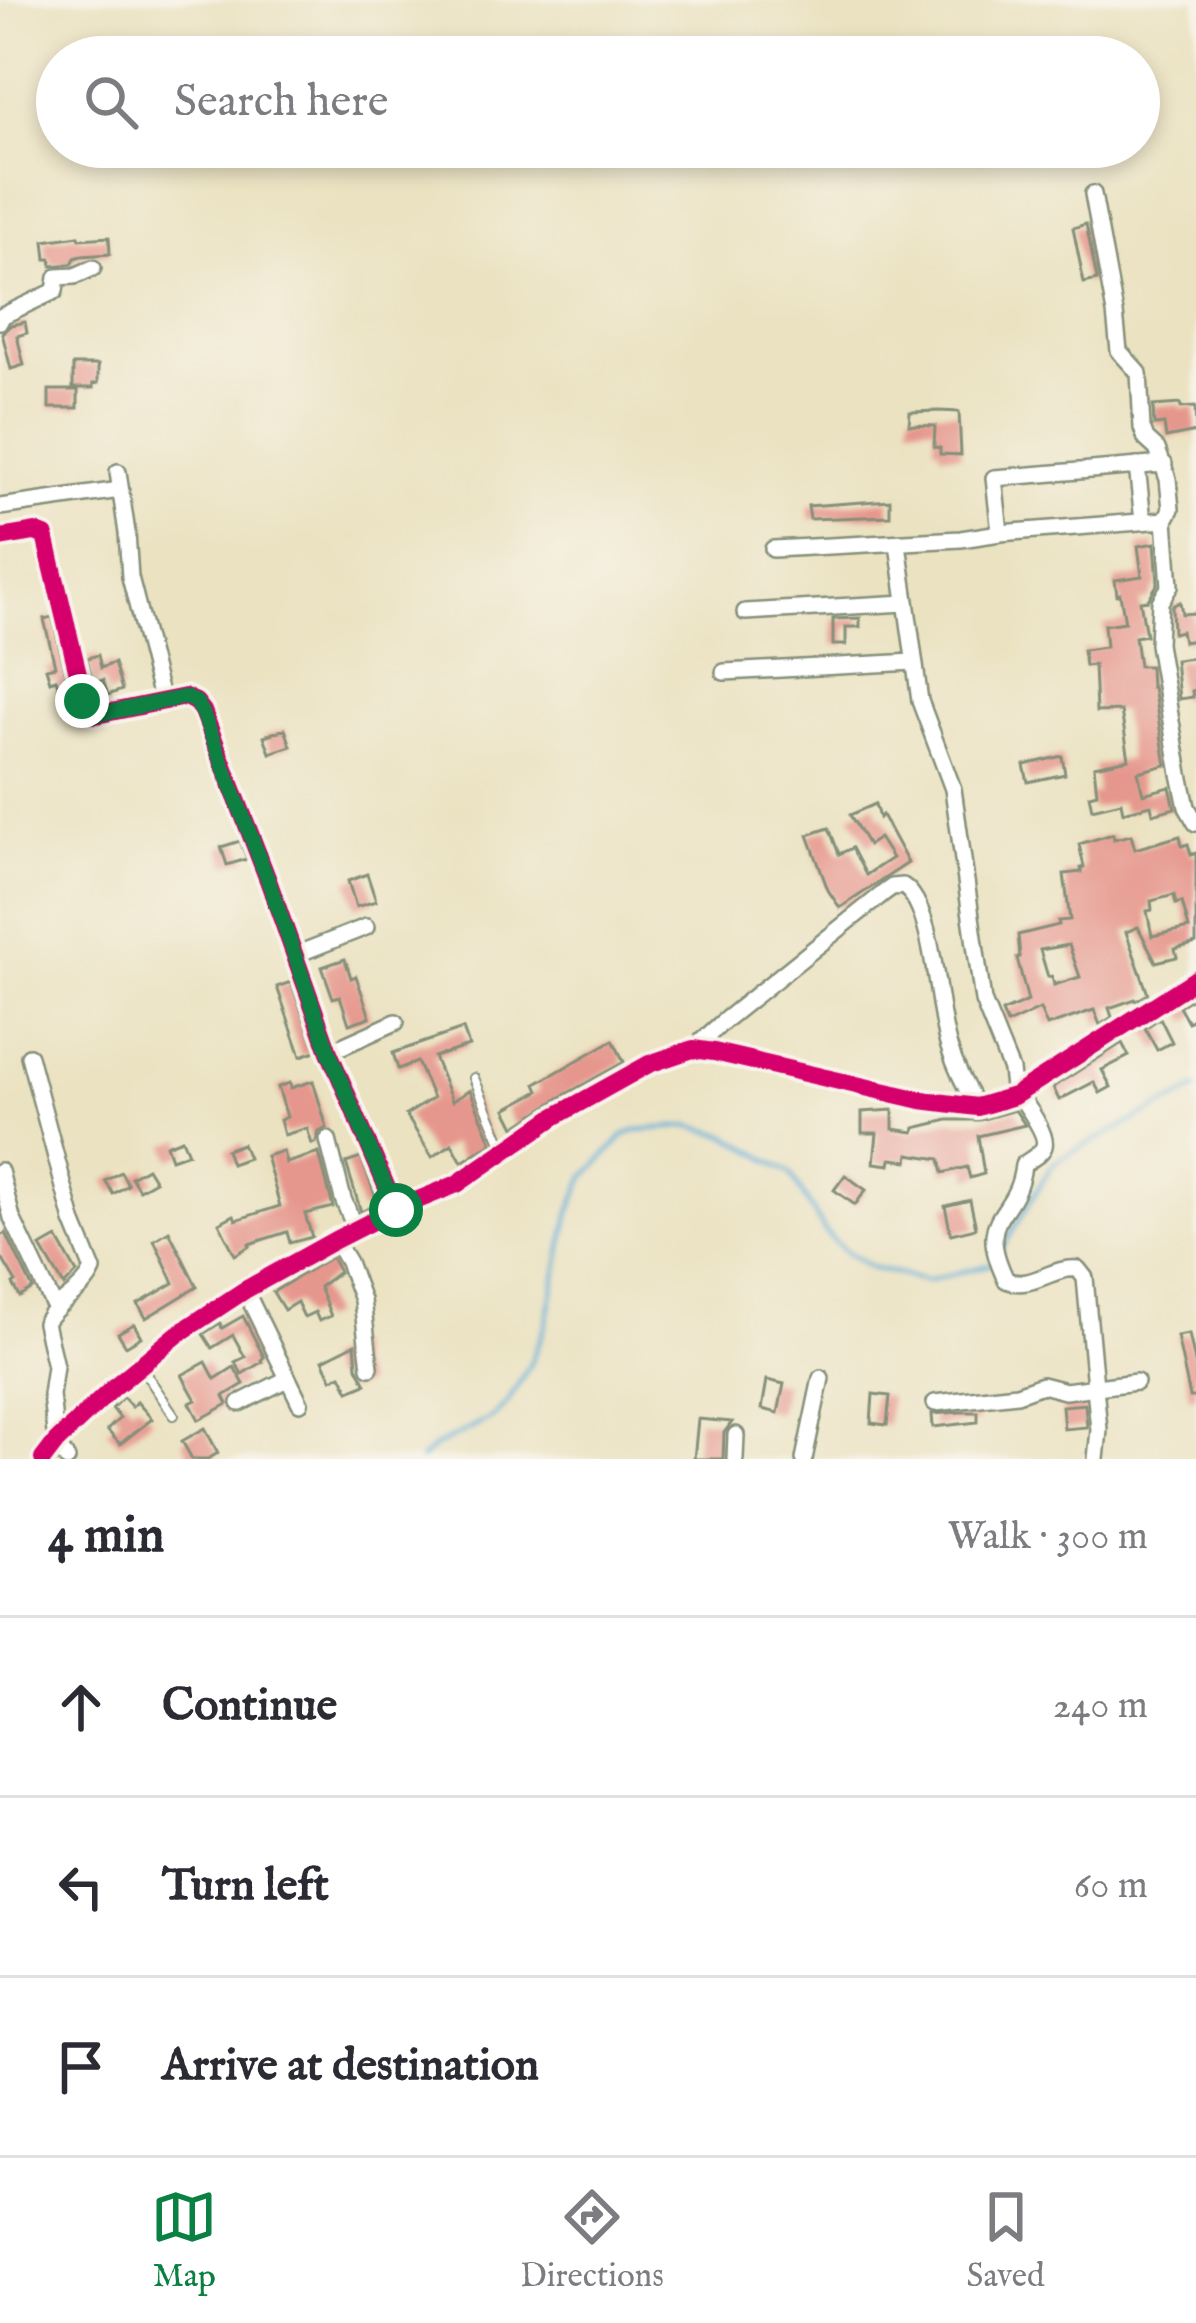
<!DOCTYPE html>
<html lang="en">
<head>
<meta charset="utf-8">
<style>
  :root { --surface:#fff; --page:#f2f2f3; --text:#2b2b33; --muted:#7c7c81; --line:#e1e1e2; --accent:#0b8043 }
  body { margin:0; font-family:"IM FELL English",serif; background:var(--page); color:var(--text) }
  .stop { position:absolute; width:36px; height:36px; margin:-27px; border:9px solid #0b8043; border-radius:50%; background:#fff }
  .stop.end { background:#0b8043; border-color:#fff; box-shadow:0 3px 12px #0008 }
  .list { margin:0; padding:0; list-style:none }
  h2 { display:flex; justify-content:space-between; align-items:center; height:156px; margin:0; padding:0 48px; font-size:51px }
  h2 small { font-size:39px; font-weight:400; color:var(--muted) }
  .list li { display:grid; grid-template-columns:78px 1fr auto; gap:36px; align-items:center; box-sizing:border-box; height:180px; padding:0 48px; border-top:3px solid var(--line) }
  .list b { display:block; font-size:45px; white-space:nowrap }
  .list em { font-size:39px; font-style:normal; color:var(--muted) }
  .icon { flex:none; width:66px; height:66px; fill:none; stroke:currentColor; stroke-width:2; stroke-linecap:round; stroke-linejoin:round }
  .map { position:relative; flex:none; width:1196px; height:1459px; overflow:hidden }
  .search { position:absolute; background:var(--surface); box-shadow:0 6px 18px #0003; left:36px; right:36px; top:36px; height:132px; display:flex; align-items:center; gap:30px; box-sizing:border-box; padding:0 42px; border-radius:66px; color:var(--muted); font-size:45px }
  .sheet { height:696px; background:var(--surface) }
  nav { display:flex; justify-content:space-around; align-items:center; box-sizing:border-box; height:168px; border-top:3px solid var(--line); background:var(--surface); font-size:33px; color:var(--muted) }
  nav a { display:grid; justify-items:center; gap:6px }
  nav .on { color:var(--accent) }
  .map>svg:first-child { display:block }
</style>
</head>
<body>
<div class="map">
<svg width="1196" height="1459" viewBox="0 0 1196 1459">
  <rect width="100%" height="100%" fill="#f7f3e8"/>
  <filter id="ink" filterUnits="userSpaceOnUse"><feTurbulence type="fractalNoise" baseFrequency=".00833" numOctaves="2"/><feDisplacementMap in="SourceGraphic" scale="24" xChannelSelector="R" yChannelSelector="G"/><feConvolveMatrix kernelMatrix="1 2 1 2 8 2 1 2 1" color-interpolation-filters="sRGB"/></filter>
  <filter id="wash" filterUnits="userSpaceOnUse"><feTurbulence type="fractalNoise" baseFrequency=".004" numOctaves="4" result="noise"/><feDisplacementMap in="SourceGraphic" scale="48" xChannelSelector="R" yChannelSelector="G"/><feGaussianBlur stdDeviation="2.7" result="paint"/><feColorMatrix in="noise" values="0 0 0 0 0 0 0 0 0 0 0 0 0 0 0 0 0 1.4 0 .05"/><feComposite in="paint" operator="in"/></filter>
  <g filter="url(#wash)">
    <rect width="100%" height="100%" fill="#ebe2c1"/>
    <g fill="none" stroke-linecap="round" stroke-linejoin="round">
      <g stroke="#5aadd5" stroke-width="4.5">
        <path d="M1000,1252L1052,1165L1063,1157L1196,1089"/>
        <path d="M421,1459L434,1447L492,1418L508,1402L529,1366L546,1325L569,1215L579,1190L585,1177L625,1135L637,1130L692,1126L728,1136L742,1144L790,1173L826,1233L846,1252L871,1267L926,1281L992,1264L994,1261"/>
      </g>
    </g>
    <g id="blocks">
      <g fill="#e6978d" fill-rule="evenodd">
        <path d="M1086,224L1097,280L1084,283L1073,228Z"/>
        <path d="M79,236L80,239L109,237L110,254L81,256L75,258L72,264L52,266L51,259H46L44,241Z"/>
        <path d="M25,322L27,333L17,336L24,365L11,369L2,333L11,325Z"/>
        <path d="M73,365H98V383L93,384V388H73Z"/>
        <rect x="49" y="390" width="29" height="18"/>
        <path d="M1180,404L1181,408L1195,407L1196,432L1166,438L1164,424L1154,425L1153,406Z"/>
        <path d="M939,411L959,412L961,455L940,454V448L934,447L935,426L909,425L910,412Z"/>
        <path d="M890,500V516L810,519L808,506Z"/>
        <path d="M1155,543L1158,583L1148,600L1140,601L1146,635L1135,637L1139,666H1150L1151,687H1153L1166,765L1138,772L1143,794L1170,787L1175,808L1153,814L1151,805L1123,812L1121,802L1092,809L1089,795L1097,793L1094,766L1129,759L1121,711L1096,712L1094,665L1085,666L1083,650L1106,647L1104,625L1125,622L1120,594L1117,595L1115,580L1142,576L1138,546Z"/>
        <path d="M1180,602L1182,614L1194,613L1196,640L1183,642L1181,631L1173,633L1172,606Z"/>
        <path d="M52,617L73,705L65,707L56,679L50,681L46,668L55,666L44,619Z"/>
        <path d="M860,618V627H846V645H833V619Z"/>
        <path d="M98,655L101,668L114,663L122,690L108,695L103,680L93,683L87,658Z"/>
        <path d="M1193,658L1196,690L1192,691L1193,697L1179,699L1175,660Z"/>
        <path d="M285,729L291,746L270,753L264,736Z"/>
        <path d="M1062,756L1065,774L1028,782L1024,765Z"/>
        <path d="M875,804L879,818L882,815L908,863L840,908L828,890L808,835L829,828L839,854L852,848L866,875L892,858L879,838L868,845L850,815Z"/>
        <path d="M1113,834L1114,839L1131,835L1135,849L1180,836L1182,846L1188,844L1191,855L1196,853V943L1175,949L1177,957L1156,962L1138,927L1126,932L1148,994L1136,1001L1135,999L1109,1008L1112,1017L1100,1025L1094,1010L1047,1026L1040,1009L1007,1024L1002,1012L1028,1001L1017,958L1020,957L1018,935L1059,925L1058,921L1070,920L1064,874L1082,872L1081,868L1084,867L1079,844ZM1174,895L1176,904L1182,902L1189,928L1152,936L1147,911L1152,910L1151,901ZM1069,945L1080,977L1054,985L1052,976L1048,977L1040,950Z"/>
        <path d="M240,841L247,859L227,865L221,847Z"/>
        <path d="M367,874L376,901L356,907L348,881Z"/>
        <path d="M345,959L351,978L356,976L370,1017L349,1024L340,996L333,998L322,967Z"/>
        <path d="M291,982L316,1051L301,1056L277,987Z"/>
        <path d="M1196,996V1017L1188,1022L1179,1006Z"/>
        <path d="M1160,1018L1172,1042L1157,1050L1145,1028Z"/>
        <path d="M463,1029L469,1046L434,1057L452,1101L470,1090L492,1143L462,1162L452,1144L432,1157L406,1115L433,1098L417,1062L398,1069L393,1053Z"/>
        <path d="M613,1040L624,1062L559,1098L515,1127L506,1109L539,1091L536,1084Z"/>
        <path d="M1122,1043L1129,1056L1102,1070L1111,1087L1100,1093L1094,1082L1059,1100L1053,1087Z"/>
        <path d="M313,1081L327,1128L319,1132L316,1142L312,1144L307,1128L284,1135L280,1120L287,1117L278,1087L290,1083L291,1088Z"/>
        <path d="M893,1110V1129L914,1132L915,1128L948,1120H980L1015,1110L1025,1125L978,1136L984,1174L970,1178L967,1167L943,1173L940,1159L909,1154L908,1161L891,1159L890,1165L874,1163L877,1133H862V1112Z"/>
        <path d="M182,1139L188,1153L171,1159L166,1145Z"/>
        <path d="M242,1144L248,1158L231,1164L226,1150Z"/>
        <path d="M283,1151L286,1163L319,1153L333,1207L305,1214L312,1237L290,1243L287,1232L249,1244L250,1246L235,1255L219,1223L234,1215L236,1220L280,1206L266,1156Z"/>
        <path d="M361,1158L378,1203L361,1212L346,1163Z"/>
        <path d="M147,1168L155,1181L139,1190L131,1177Z"/>
        <path d="M121,1172L128,1185L113,1194L105,1181Z"/>
        <path d="M845,1175L866,1190L855,1205L834,1190Z"/>
        <path d="M970,1200L976,1228L951,1234L945,1206Z"/>
        <path d="M169,1231L197,1287L146,1318L138,1304L174,1283L154,1240Z"/>
        <path d="M6,1233L33,1289L20,1297L13,1284L16,1282L0,1255V1236Z"/>
        <path d="M57,1238L77,1273L64,1286L41,1247Z"/>
        <path d="M331,1257L339,1272L319,1287L331,1316L319,1321L315,1312L304,1317L297,1302L284,1310L273,1292Z"/>
        <path d="M243,1316L264,1357L261,1360L262,1362L242,1374L235,1362L245,1357L233,1335L212,1348L203,1334L220,1323L222,1328Z"/>
        <path d="M134,1324L141,1337L126,1346L118,1333Z"/>
        <path d="M1189,1334L1196,1367V1397H1190L1177,1336Z"/>
        <path d="M355,1344L357,1367L366,1384L349,1391L341,1375L332,1379L323,1360Z"/>
        <path d="M206,1362L215,1379L234,1367L244,1384L224,1396L228,1404L199,1420L190,1403L196,1400L182,1375Z"/>
        <path d="M767,1380L784,1384L778,1413L762,1409Z"/>
        <path d="M873,1394L890,1396L887,1425L871,1423Z"/>
        <path d="M123,1397L132,1407L137,1402L152,1419L120,1444L107,1430L120,1418L112,1408Z"/>
        <path d="M1085,1404L1087,1427L1064,1429L1062,1406Z"/>
        <path d="M961,1412H978V1422L933,1427L932,1414Z"/>
        <path d="M698,1419L732,1422L724,1433L723,1459H694Z"/>
        <path d="M205,1428L218,1453L208,1459H192L182,1441Z"/>
      </g>
    </g>
  </g>
  <g filter="url(#ink)">
    <use href="#blocks" fill-opacity="0" stroke="#85907a" stroke-width="3"/>
    <g fill="none" stroke-linecap="round" stroke-linejoin="round">
      <g stroke="#85907a" stroke-width="12">
        <g id="service">
          <path d="M474,1078L504,1149"/>
          <path d="M141,1367L174,1415"/>
        </g>
      </g>
      <g stroke="#85907a" stroke-width="20">
        <g id="minor">
          <path d="M1093,194L1115,313L1119,351L1139,373L1142,428L1146,439L1157,449L1168,479L1171,509L1165,520"/>
          <path d="M0,321L2,316L55,291L57,277L75,276L93,268"/>
          <path d="M1137,466L1143,521"/>
          <path d="M118,472L127,533L130,577L162,702"/>
          <path d="M0,507L120,490"/>
          <path d="M1000,533L994,478L1164,464"/>
          <path d="M0,538L35,532L45,536L87,711L96,715L185,697L196,702L203,711L268,880L329,1052L396,1209"/>
          <path d="M898,544L920,701L953,789L983,1001L1011,1070L1014,1096"/>
          <path d="M773,549L961,539L1000,533L1165,520L1170,586L1160,602L1158,644L1180,774L1187,807L1196,823"/>
          <path d="M745,612L906,603"/>
          <path d="M724,672L914,662"/>
          <path d="M295,955L366,927"/>
          <path d="M693,1049L725,1020L885,892L892,887L903,886C935,906 936,1010 949,1047C956,1069 966,1088 977,1107"/>
          <path d="M329,1052L396,1022"/>
          <path d="M29,1056L73,1221L93,1270C84,1292 57,1301 45,1323L55,1366L51,1395L56,1442L67,1459"/>
          <path d="M1018,1093C1025,1104 1048,1134 1044,1146C1042,1154 1029,1160 1023,1165C1017,1221 973,1211 1006,1280C1032,1291 1051,1266 1078,1269L1085,1278L1099,1430L1096,1459"/>
          <path d="M328,1140L343,1199L356,1230"/>
          <path d="M0,1171L12,1218L55,1308"/>
          <path d="M335,1240L348,1262L362,1300L370,1367"/>
          <path d="M245,1290L300,1403"/>
          <path d="M240,1403L287,1379"/>
          <path d="M935,1403L1017,1394L1042,1385L1065,1391L1136,1382"/>
          <path d="M735,1459L736,1435"/>
          <path d="M804,1459L821,1378"/>
        </g>
      </g>
      <g stroke="#85907a" stroke-width="22">
        <path id="tertiary" d="M43,1459L56,1442L114,1387L178,1334L245,1290L335,1240L396,1209L457,1184L554,1117L649,1064L693,1049L714,1052L921,1100L977,1107L1014,1096L1196,979"/>
      </g>
      <use href="#service" stroke="#fff" stroke-width="8"/>
      <use href="#minor" stroke="#fff" stroke-width="15"/>
      <use href="#tertiary" stroke="#fff" stroke-width="18"/>
      <g stroke="#f7f3e8" stroke-width="26">
        <g id="cycleway">
          <path d="M0,538L35,532L45,536L87,711L96,715L185,697L196,702L203,711L268,880L329,1052L396,1209"/>
          <path d="M43,1459L56,1442L114,1387L178,1334L245,1290L335,1240L396,1209L457,1184L554,1117L649,1064L693,1049L714,1052L921,1100L977,1107L1014,1096L1196,979"/>
        </g>
      </g>
      <use href="#cycleway" stroke="#d6006c" stroke-width="18"/>
    </g>
  </g>
  <g fill="none" stroke-linecap="round" stroke-linejoin="round" filter="url(#ink)">
    <path stroke="#0b8043" stroke-width="15" d="M82,701L86,711L96,715L185,697L196,702L202,711L268,880L329,1052L396,1210"/>
  </g>
</svg>
<div class="stop" style="left:396px;top:1210px"></div>
<div class="stop end" style="left:82px;top:701px"></div>
<div class="search"><svg class="icon" aria-label="search" viewBox="0 0 24 24"><circle cx="10" cy="10" r="6"/><path d="M15 15l6 6"/></svg>Search here</div>
</div>
<section class="sheet">
<h2>4 min<small>Walk · 300 m</small></h2>
<ul class="list">
<li><svg class="icon" aria-label="ahead" viewBox="0 0 24 24"><path d="M12 20V5M6 11l6-6 6 6"/></svg><div><b>Continue</b></div><em>240 m</em></li>
<li><svg class="icon" aria-label="left" viewBox="0 0 24 24"><path d="M17 20v-9H6M10 6l-5 5 5 5"/></svg><div><b>Turn left</b></div><em>60 m</em></li>
<li><svg class="icon" aria-label="arrive" viewBox="0 0 24 24"><path d="M6 21V4h12l-3 4 3 4H6"/></svg><div><b>Arrive at destination</b></div></li>
</ul>
</section>
<nav>
<a class="on"><svg class="icon" aria-label="map" viewBox="0 0 24 24"><path d="M3 6l6-2 6 2 6-2v14l-6 2-6-2-6 2zM9 4v14M15 6v14"/></svg>Map</a>
<a><svg class="icon" aria-label="directions" viewBox="0 0 24 24"><path d="M12 3l9 9-9 9-9-9zM9 14v-3h6M13 9l2 2-2 2"/></svg>Directions</a>
<a><svg class="icon" aria-label="saved" viewBox="0 0 24 24"><path d="M7 4h10v16l-5-4-5 4z"/></svg>Saved</a>
</nav>
</body>
</html>
